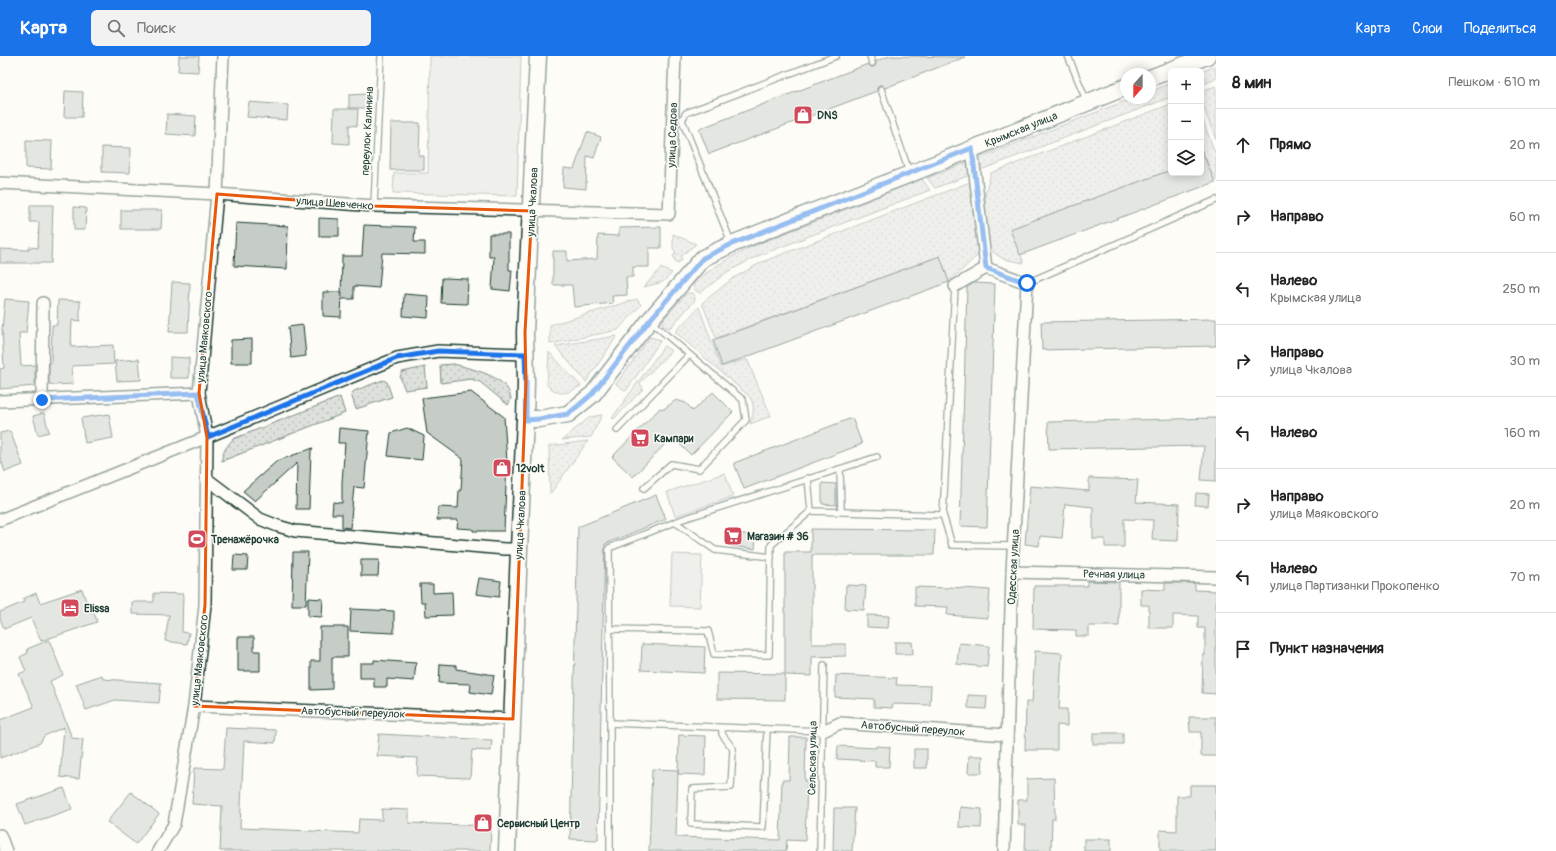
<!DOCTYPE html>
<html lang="ru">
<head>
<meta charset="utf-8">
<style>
  :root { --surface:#fff; --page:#f2f2f2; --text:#222; --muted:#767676; --line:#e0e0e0; --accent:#1a73e8 }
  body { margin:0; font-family:Pangolin,sans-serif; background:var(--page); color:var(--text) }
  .controls { position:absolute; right:12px; top:12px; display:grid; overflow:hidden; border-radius:6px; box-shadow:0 2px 10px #0003 }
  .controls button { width:36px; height:36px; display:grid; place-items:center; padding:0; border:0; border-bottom:1px solid var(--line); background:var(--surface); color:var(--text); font:20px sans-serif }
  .compass { position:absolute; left:1120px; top:12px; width:36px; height:36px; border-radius:50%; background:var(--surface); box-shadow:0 2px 10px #0003; rotate:201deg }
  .stop { position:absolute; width:12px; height:12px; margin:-9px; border:3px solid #1a73e8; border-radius:50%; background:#fff }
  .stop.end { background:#1a73e8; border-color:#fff; box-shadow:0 1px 4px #0008 }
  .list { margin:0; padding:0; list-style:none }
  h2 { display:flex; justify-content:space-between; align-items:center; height:52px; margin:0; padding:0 16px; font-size:17px }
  h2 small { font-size:13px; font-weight:400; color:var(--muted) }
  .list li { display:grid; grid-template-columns:26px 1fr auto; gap:12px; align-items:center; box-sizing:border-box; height:72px; padding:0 16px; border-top:1px solid var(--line) }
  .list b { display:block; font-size:15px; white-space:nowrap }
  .list p { margin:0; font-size:13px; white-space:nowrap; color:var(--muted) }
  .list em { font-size:13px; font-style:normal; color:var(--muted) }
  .icon { flex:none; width:22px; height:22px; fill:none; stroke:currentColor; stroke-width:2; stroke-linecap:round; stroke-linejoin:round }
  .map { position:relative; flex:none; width:1216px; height:795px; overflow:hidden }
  header { display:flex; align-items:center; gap:24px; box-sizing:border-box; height:56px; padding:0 20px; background:var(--accent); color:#fff }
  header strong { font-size:19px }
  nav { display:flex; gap:22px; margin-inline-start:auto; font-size:14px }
  .search { width:280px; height:36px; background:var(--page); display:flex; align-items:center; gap:10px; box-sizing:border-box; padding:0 14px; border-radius:6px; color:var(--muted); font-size:15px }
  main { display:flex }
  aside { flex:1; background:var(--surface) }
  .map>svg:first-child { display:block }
</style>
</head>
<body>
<header>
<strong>Карта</strong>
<div class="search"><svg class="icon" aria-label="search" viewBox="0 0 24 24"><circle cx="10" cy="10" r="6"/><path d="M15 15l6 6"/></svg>Поиск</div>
<nav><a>Карта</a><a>Слои</a><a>Поделиться</a></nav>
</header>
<main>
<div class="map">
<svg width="1216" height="795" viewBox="0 0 1216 795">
  <defs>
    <pattern id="grass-dots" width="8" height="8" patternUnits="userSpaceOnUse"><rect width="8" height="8" fill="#dde0db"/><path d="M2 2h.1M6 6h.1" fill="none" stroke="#bdc1bd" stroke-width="1.8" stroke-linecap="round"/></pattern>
  </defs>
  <rect width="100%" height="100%" fill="#fdfcf7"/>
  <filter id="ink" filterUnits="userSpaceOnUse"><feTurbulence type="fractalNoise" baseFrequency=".025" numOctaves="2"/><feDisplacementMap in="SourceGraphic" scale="8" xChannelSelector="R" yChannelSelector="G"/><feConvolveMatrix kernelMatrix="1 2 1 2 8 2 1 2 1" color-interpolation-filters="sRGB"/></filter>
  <g filter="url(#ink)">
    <g fill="url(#grass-dots)" stroke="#7e8e88">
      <path d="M1216,10V23L1201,29V16Z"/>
      <path d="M1171,27V41L978,115L976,103L1133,42H1150V36Z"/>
      <path d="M1216,30V84L1201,44V35Z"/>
      <path d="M1171,48V114L1010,173L1024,207L1003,203L990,194L985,169V138L991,117Z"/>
      <path d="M1201,60L1216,99V126H1215L1205,101L1201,103Z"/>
      <path d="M971,105L973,118L935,132L927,122Z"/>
      <path d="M922,123L930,134L760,199L727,216L700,237C695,235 693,233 693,228C726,198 768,184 809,168C846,153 884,138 922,123Z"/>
      <path d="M973,125L979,198L949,226L940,200L716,282L702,247L732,223L762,206Z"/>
      <path d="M673,178L696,188L681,200L682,204L678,207L675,205L673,200L676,197L673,192Z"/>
      <path d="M661,212L672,217L663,226L644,231Z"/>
      <path d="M691,237L694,238L695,244L670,272L663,270L662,266L664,263L687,237Z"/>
      <path d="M637,243L641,249L618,274L550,288V269Z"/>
      <path d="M699,251L721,311L747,303L771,360L750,368C754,357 755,351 750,341L675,276Z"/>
      <path d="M617,280L586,326L555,290Z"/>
      <path d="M650,281L661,284L626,335L616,328Z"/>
      <path d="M664,290L671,295L640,327L643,333L614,363L612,362Z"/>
      <path d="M549,296L581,330C565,338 561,341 547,329Z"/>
      <path d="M454,308C471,313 494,317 506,331C509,334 510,339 511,343L508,349L480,326L471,323L441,327L440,309Z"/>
      <path d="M425,311L427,331L405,334L400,321L402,316Z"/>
      <path d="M383,324L387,326L392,341L356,353L351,338L354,335Z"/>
      <path d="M340,341L345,357L222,405C222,396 227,390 233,383Z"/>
      <path d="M602,359L591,381L562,384L590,361Z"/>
      <path d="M588,385L550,438L549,390Z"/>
    </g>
    <g fill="#dde0db" stroke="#7e8e88">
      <path d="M430,0H521L517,140L393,137L394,117H428Z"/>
      <path d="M725,417L733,441L675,460L667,436Z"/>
      <path d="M672,498L702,499L700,551L670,550Z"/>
    </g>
    <g fill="#c6cdc7" stroke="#1f3d34">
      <path d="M179,0H199L198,16L178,15Z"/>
      <path d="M890,0L965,1L885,32L882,29H879L877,32V35L709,98L699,73L868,8L871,11H874L876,8V5Z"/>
      <path d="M65,35L83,36L82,61H64Z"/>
      <path d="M367,38L368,52H349V39Z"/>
      <path d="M249,46L288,49L287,64L247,61Z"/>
      <path d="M334,53H358L357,70L349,69V88L333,87Z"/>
      <path d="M167,58L196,60L195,80L166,78Z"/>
      <path d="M391,67H420L419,100H424V114H390Z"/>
      <path d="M587,76L601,81L594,102L587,100L586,133L563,131L564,112L574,113Z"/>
      <path d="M26,84L52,85L51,113L26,112Z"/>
      <path d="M102,91L131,92L130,117L102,116Z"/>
      <path d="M1201,93L1215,126L1020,199L1010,173L1171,114V117H1201Z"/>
      <path d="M30,149H53L51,207H0V193L28,194L29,191L38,192L39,166H30Z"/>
      <path d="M74,151L86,152L85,174H74Z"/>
      <path d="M121,154H162L161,173H121Z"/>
      <path d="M319,162L339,163V180H319Z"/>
      <path d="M236,167L288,170L287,213L234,210Z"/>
      <path d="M364,169L415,171L414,186H425V198L382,197L379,232L354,230V243H341L342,200H362Z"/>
      <path d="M661,171V192H649V211H633V221H626L627,239L612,240L613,247L574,251L572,229H553V195H567V205L597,203L598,179L619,180V172Z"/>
      <path d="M489,178H509V214H512L510,235L492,233L494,201H489Z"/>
      <path d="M940,200L949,226L722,310L713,284Z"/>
      <path d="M442,222L468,223L467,248L441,247Z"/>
      <path d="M172,226L190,227L188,276H169Z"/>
      <path d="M974,227L995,228L987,471L960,470L967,231Z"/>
      <path d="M323,236H342L341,261L323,260Z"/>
      <path d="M404,238L429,240L428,262L403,260Z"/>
      <path d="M5,243L29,245L26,277H19L21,310L35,309V330L0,333V313L4,312L2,273Z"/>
      <path d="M58,244L80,245V265L72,264L71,291L113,289L114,308L72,310L73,328L52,329V328H49V307H51L52,269H57Z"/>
      <path d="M1216,263V290L1042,294L1041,266Z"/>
      <path d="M303,269L306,300L291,302L288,271Z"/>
      <path d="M252,283V307H231V284Z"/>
      <path d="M170,301L189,302V322H170Z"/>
      <path d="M139,303L141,324L117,325L115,305Z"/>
      <path d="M471,336L504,361L507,406L504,475H473V473L457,472L458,464H437L438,451L458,452L459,434H461L463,403L427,377L422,342Z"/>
      <path d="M713,336L733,356L691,399L672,381L633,421L612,401L660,352L664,353L676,344L686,347L693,355Z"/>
      <path d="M44,357L49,376L38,379L33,360Z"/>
      <path d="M109,358L113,382L85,387L81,362Z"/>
      <path d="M852,362L862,388L744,433L734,407Z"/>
      <path d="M1216,362V425L1201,424L1204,390L1049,393L1048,366Z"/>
      <path d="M339,372L369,375L364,432L354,431L350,472L342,471V458H332L333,446L342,447V426L345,387H338Z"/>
      <path d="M407,372L424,380L422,404L388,400L391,377Z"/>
      <path d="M10,375L23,409L5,416L0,401V377Z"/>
      <path d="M313,392L311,395L309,453H296L297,407L255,445L243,435L277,405Z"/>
      <path d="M1089,422L1138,424L1136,446L1179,448L1178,485L1152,484L1153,464L1124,463V491H1105V483H1093V451L1065,448L1062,482L1040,480L1039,490L1025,488L1030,430L1089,435Z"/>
      <path d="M822,427L836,428V449L822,448Z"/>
      <path d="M1196,437L1209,438L1208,450L1195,449Z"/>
      <path d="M656,439L666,463L605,488L598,784L570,783L578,471Z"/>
      <path d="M811,473L935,474L934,499H812V588H846V600L812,601V620L785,619V644L717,643V617L785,618V496H811Z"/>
      <path d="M733,477L756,479L755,493L731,490Z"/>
      <path d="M293,496H308L306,549H292Z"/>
      <path d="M234,499L248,500L247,514H233Z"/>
      <path d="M361,504H379L378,520H361Z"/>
      <path d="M479,522L501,525L499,541L476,538Z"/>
      <path d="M1087,525L1119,526V570H1089V580H1076V574L1033,573L1034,530H1087Z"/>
      <path d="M1165,527H1195V534L1216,535V638L1202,637L1203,599H1205V572H1198V560L1173,559V572H1149V549H1141V533L1165,534Z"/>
      <path d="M420,528H433V537L452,536L453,559L426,560L425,546H421Z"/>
      <path d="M846,529L866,530L864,554L845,553Z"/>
      <path d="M915,531L949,532V531L990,534L988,562L947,559L948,551L915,550Z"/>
      <path d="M82,533L90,557L94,556L97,566L41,585L31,562L4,573L0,562V556L24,546L23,543L36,537L40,547Z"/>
      <path d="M154,537L183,538L182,576L189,577L187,588L165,585L169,559L132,558V546H154Z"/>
      <path d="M308,542L323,543L322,561L308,560Z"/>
      <path d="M351,553L394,555V577L350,575Z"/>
      <path d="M867,559L889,560L888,572L867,571Z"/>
      <path d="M320,571H348V601H332V633L311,634V605H320Z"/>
      <path d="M238,581H254V595H260V615H238Z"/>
      <path d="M49,584L63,619L50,625L72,682L83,683L79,723L60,721L64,671L44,680L40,687L0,702V664L34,651L19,618L26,615L20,601L28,597L27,593Z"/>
      <path d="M895,586H912L913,598H895Z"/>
      <path d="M959,587L989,590L987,611L957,608Z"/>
      <path d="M642,588L705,591L704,617L641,614Z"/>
      <path d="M1035,595L1062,597L1059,653H1067V670L1057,669V694H1025L1026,646H1032Z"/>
      <path d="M374,604L416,607L414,625L387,623V631H374V622H360V607H374Z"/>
      <path d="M440,608L456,609V613L494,619L491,639L470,636L471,628L439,627Z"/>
      <path d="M102,619L103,623L161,627L159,647L115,644L86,654L76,628Z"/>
      <path d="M836,619L897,622L896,629L931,630L930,649L893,648L892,652L874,651V643L835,641Z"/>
      <path d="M968,639L987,640L986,653L968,652Z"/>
      <path d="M1189,661H1216V700H1201V676H1190Z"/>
      <path d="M226,672L276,674L275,687L244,685L240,772L358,777L359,763L382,764V753L409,754V767L491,770L490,795H220L222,750L192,748L194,712L223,713Z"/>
      <rect x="1093" y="677" width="30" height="11"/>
      <path d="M379,678L492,684L491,695L472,694L470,722L417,720L418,702L377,700Z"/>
      <path d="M679,679L706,680L705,719L678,718Z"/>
      <path d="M790,681H806L805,725H807L805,785L787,784L786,795H649L652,713L678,714L676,781L780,784L782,724H789Z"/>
      <path d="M838,690L876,692V690L890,691L889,711H875V705L837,703Z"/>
      <rect x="914" y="693" width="13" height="19"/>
      <path d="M969,700H983L982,717H968Z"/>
      <path d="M1054,722L1055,763H1052L1051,795H1025L1026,769H1018V744H1027V723Z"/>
      <path d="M1190,729H1216V795H1160V774L1177,775V740H1190Z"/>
      <path d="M64,732L72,753L25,769L17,748Z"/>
      <path d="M131,736L159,758L136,788L107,766Z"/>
      <path d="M960,751L982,753L981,772L959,771Z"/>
      <path d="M834,752H855L852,795H833Z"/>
      <rect x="1084" y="783" width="27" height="12"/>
    </g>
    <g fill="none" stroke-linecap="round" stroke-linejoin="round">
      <g stroke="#1f3d34" stroke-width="8">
        <g id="service">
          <path d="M870,0L872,7"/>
          <path d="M1068,0L1087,46"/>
          <path d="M881,33L909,116"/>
          <path d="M374,150L381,0"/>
          <path d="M731,186L682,64L686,57L836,0"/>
          <path d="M1027,227L1216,144"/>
          <path d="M617,374L689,299"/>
          <path d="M840,413L841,455"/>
          <path d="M808,422L811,455"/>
          <path d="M644,432L671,408L699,413L746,364L743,344L650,265"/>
          <path d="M943,459L952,489L1014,490"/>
          <path d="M675,466L715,494L771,501"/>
          <path d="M610,573L708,575L714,598L769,599L771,489L811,455L943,459L955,230"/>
          <path d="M610,667L609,492L683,463L877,401"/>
          <path d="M722,672V678L733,693L731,731L692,733L691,768L763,771L767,673"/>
          <path d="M610,795V667L823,675"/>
          <path d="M820,795L824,609"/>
        </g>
      </g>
      <g stroke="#1f3d34" stroke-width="14">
        <g id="minor">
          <path d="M972,92L986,212"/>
          <path d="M0,127L217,138L374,150L669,158L675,0"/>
          <path d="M955,230L986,212L1027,227L1012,516L1004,795"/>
          <path d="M42,344L43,247"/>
          <path d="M0,345L199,337"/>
          <path d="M207,423L260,463L278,470L295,475L505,493H519"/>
          <path d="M0,464L207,381L397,302L438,295L525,298"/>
          <path d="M1012,516L1216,521"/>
          <path d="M194,650L513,663"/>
          <path d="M823,675L840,667L1006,679"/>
          <path d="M0,779L6,795"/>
          <path d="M158,795L174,768L194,650L205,549L207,381L199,337L217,138L223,0"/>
        </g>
      </g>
      <g stroke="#1f3d34" stroke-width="19">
        <g id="secondary">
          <path d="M1150,22L1207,0"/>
          <path d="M525,363H539L568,358L593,338L649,265L703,202L732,188L807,158L910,118L1126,31"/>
          <path d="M507,795L519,493L525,363L526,327L525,276L538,0"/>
        </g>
      </g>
      <use href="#service" stroke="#fdfcf7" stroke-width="5.5"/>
      <use href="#minor" stroke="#fdfcf7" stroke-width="11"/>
      <use href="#secondary" stroke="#fdfcf7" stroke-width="16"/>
    </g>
  </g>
  <g fill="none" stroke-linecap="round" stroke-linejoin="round" filter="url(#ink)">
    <path stroke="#1a73e8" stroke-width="5" d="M42,344L198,337L208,381L397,302L438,295L525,298L526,327V364L539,363L568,358L578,350L592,338L649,265L696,210L703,202L732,188L972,92L986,212L1027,227"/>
  </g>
  <path d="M0 0H1216V795H0ZM217,138L374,150L532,155L525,276L526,327L513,663L194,650L205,549L207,381L199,337Z" fill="#fdfcf7" fill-opacity=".55" fill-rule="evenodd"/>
  <path fill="none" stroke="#e8590c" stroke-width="3" stroke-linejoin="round" d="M217,138L374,150L532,155L525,276L526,327L513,663L194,650L205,549L207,381L199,337Z"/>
  <defs>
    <g id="shop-square" transform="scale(1)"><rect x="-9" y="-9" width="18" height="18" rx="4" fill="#d1495b" stroke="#fdfcf7"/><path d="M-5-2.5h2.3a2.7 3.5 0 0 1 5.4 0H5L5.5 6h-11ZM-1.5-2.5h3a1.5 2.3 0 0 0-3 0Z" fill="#fff"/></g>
    <g id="supermarket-square" transform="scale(1)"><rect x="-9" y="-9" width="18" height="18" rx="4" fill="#d1495b" stroke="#fdfcf7"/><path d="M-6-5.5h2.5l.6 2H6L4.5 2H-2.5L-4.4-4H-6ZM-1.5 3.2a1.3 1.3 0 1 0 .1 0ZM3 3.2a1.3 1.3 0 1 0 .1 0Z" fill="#fff"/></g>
    <g id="stadium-square" transform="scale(1)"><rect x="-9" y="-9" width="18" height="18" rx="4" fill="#d1495b" stroke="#fdfcf7"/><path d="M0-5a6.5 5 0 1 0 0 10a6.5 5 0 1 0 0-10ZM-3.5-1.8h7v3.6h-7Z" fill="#fff"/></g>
    <g id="hotel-square" transform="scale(1)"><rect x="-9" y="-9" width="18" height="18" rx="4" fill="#d1495b" stroke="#fdfcf7"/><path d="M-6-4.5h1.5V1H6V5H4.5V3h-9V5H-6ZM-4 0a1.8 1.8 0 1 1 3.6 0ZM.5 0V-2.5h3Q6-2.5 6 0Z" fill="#fff"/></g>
  </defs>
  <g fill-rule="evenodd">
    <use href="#shop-square" x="803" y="59"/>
    <use href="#supermarket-square" x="640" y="382"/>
    <use href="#shop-square" x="502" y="412"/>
    <use href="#supermarket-square" x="733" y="480"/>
    <use href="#stadium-square" x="197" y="483"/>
    <use href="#hotel-square" x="70" y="552"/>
    <use href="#shop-square" x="483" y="767"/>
  </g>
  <g text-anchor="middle" stroke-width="3" stroke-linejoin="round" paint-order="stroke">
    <g font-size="11" font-weight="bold" fill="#1f3d34" stroke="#fdfcf7" text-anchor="start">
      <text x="817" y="63">DNS</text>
      <text x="654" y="386">Кампари</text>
      <text x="516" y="416">12volt</text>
      <text x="747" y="484">Магазин # 36</text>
      <text x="211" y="487">Тренажёрочка</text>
      <text x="84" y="556">Elissa</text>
      <text x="497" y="771">Сервисный Центр</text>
    </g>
    <g font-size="11" fill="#1f3d34" stroke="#fdfcf7">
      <text transform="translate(1021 73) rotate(-22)" y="4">Крымская улица</text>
      <text transform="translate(367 75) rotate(-87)" y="4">переулок Калинина</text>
      <text transform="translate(672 79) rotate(-88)" y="4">улица Седова</text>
      <text transform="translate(532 146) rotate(-87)" y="4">улица Чкалова</text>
      <text transform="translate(335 147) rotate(4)" y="4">улица Шевченко</text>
      <text transform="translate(204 281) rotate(-85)" y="4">улица Маяковского</text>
      <text transform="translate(520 469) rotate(-87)" y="4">улица Чкалова</text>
      <text transform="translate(1013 511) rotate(-87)" y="4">Одесская улица</text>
      <text transform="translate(1114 518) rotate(1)" y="4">Речная улица</text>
      <text transform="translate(199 604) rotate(-84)" y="4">улица Маяковского</text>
      <text transform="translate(353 656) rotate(2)" y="4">Автобусный переулок</text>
      <text transform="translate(913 672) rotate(4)" y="4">Автобусный переулок</text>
      <text transform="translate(812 702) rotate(-89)" y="4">Сельская улица</text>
    </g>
  </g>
</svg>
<div class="controls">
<button>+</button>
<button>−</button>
<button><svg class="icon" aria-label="layers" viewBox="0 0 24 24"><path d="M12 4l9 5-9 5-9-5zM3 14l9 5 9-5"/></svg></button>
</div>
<svg class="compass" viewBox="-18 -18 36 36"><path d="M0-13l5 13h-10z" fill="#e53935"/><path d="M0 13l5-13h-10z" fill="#767676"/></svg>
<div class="stop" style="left:1027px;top:227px"></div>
<div class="stop end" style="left:42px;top:344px"></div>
</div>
<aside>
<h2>8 мин<small>Пешком · 610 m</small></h2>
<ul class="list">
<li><svg class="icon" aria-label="ahead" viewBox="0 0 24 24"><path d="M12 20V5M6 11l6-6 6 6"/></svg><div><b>Прямо</b></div><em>20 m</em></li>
<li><svg class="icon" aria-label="right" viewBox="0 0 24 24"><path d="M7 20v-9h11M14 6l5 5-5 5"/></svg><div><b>Направо</b></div><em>60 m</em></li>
<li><svg class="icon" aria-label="left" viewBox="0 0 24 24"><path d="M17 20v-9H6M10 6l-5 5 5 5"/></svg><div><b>Налево</b><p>Крымская улица</p></div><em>250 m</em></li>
<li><svg class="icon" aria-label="right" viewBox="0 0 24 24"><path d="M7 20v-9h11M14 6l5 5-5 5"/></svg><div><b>Направо</b><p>улица Чкалова</p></div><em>30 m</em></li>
<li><svg class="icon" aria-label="left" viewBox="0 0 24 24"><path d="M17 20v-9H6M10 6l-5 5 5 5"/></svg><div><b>Налево</b></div><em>160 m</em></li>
<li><svg class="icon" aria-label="right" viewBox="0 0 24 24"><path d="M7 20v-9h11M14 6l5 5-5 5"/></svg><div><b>Направо</b><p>улица Маяковского</p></div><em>20 m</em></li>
<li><svg class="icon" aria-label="left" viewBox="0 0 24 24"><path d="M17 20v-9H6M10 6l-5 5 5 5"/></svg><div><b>Налево</b><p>улица Партизанки Прокопенко</p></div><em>70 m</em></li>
<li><svg class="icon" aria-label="arrive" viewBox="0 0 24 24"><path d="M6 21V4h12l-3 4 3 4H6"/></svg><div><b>Пункт назначения</b></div></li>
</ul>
</aside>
</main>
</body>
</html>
